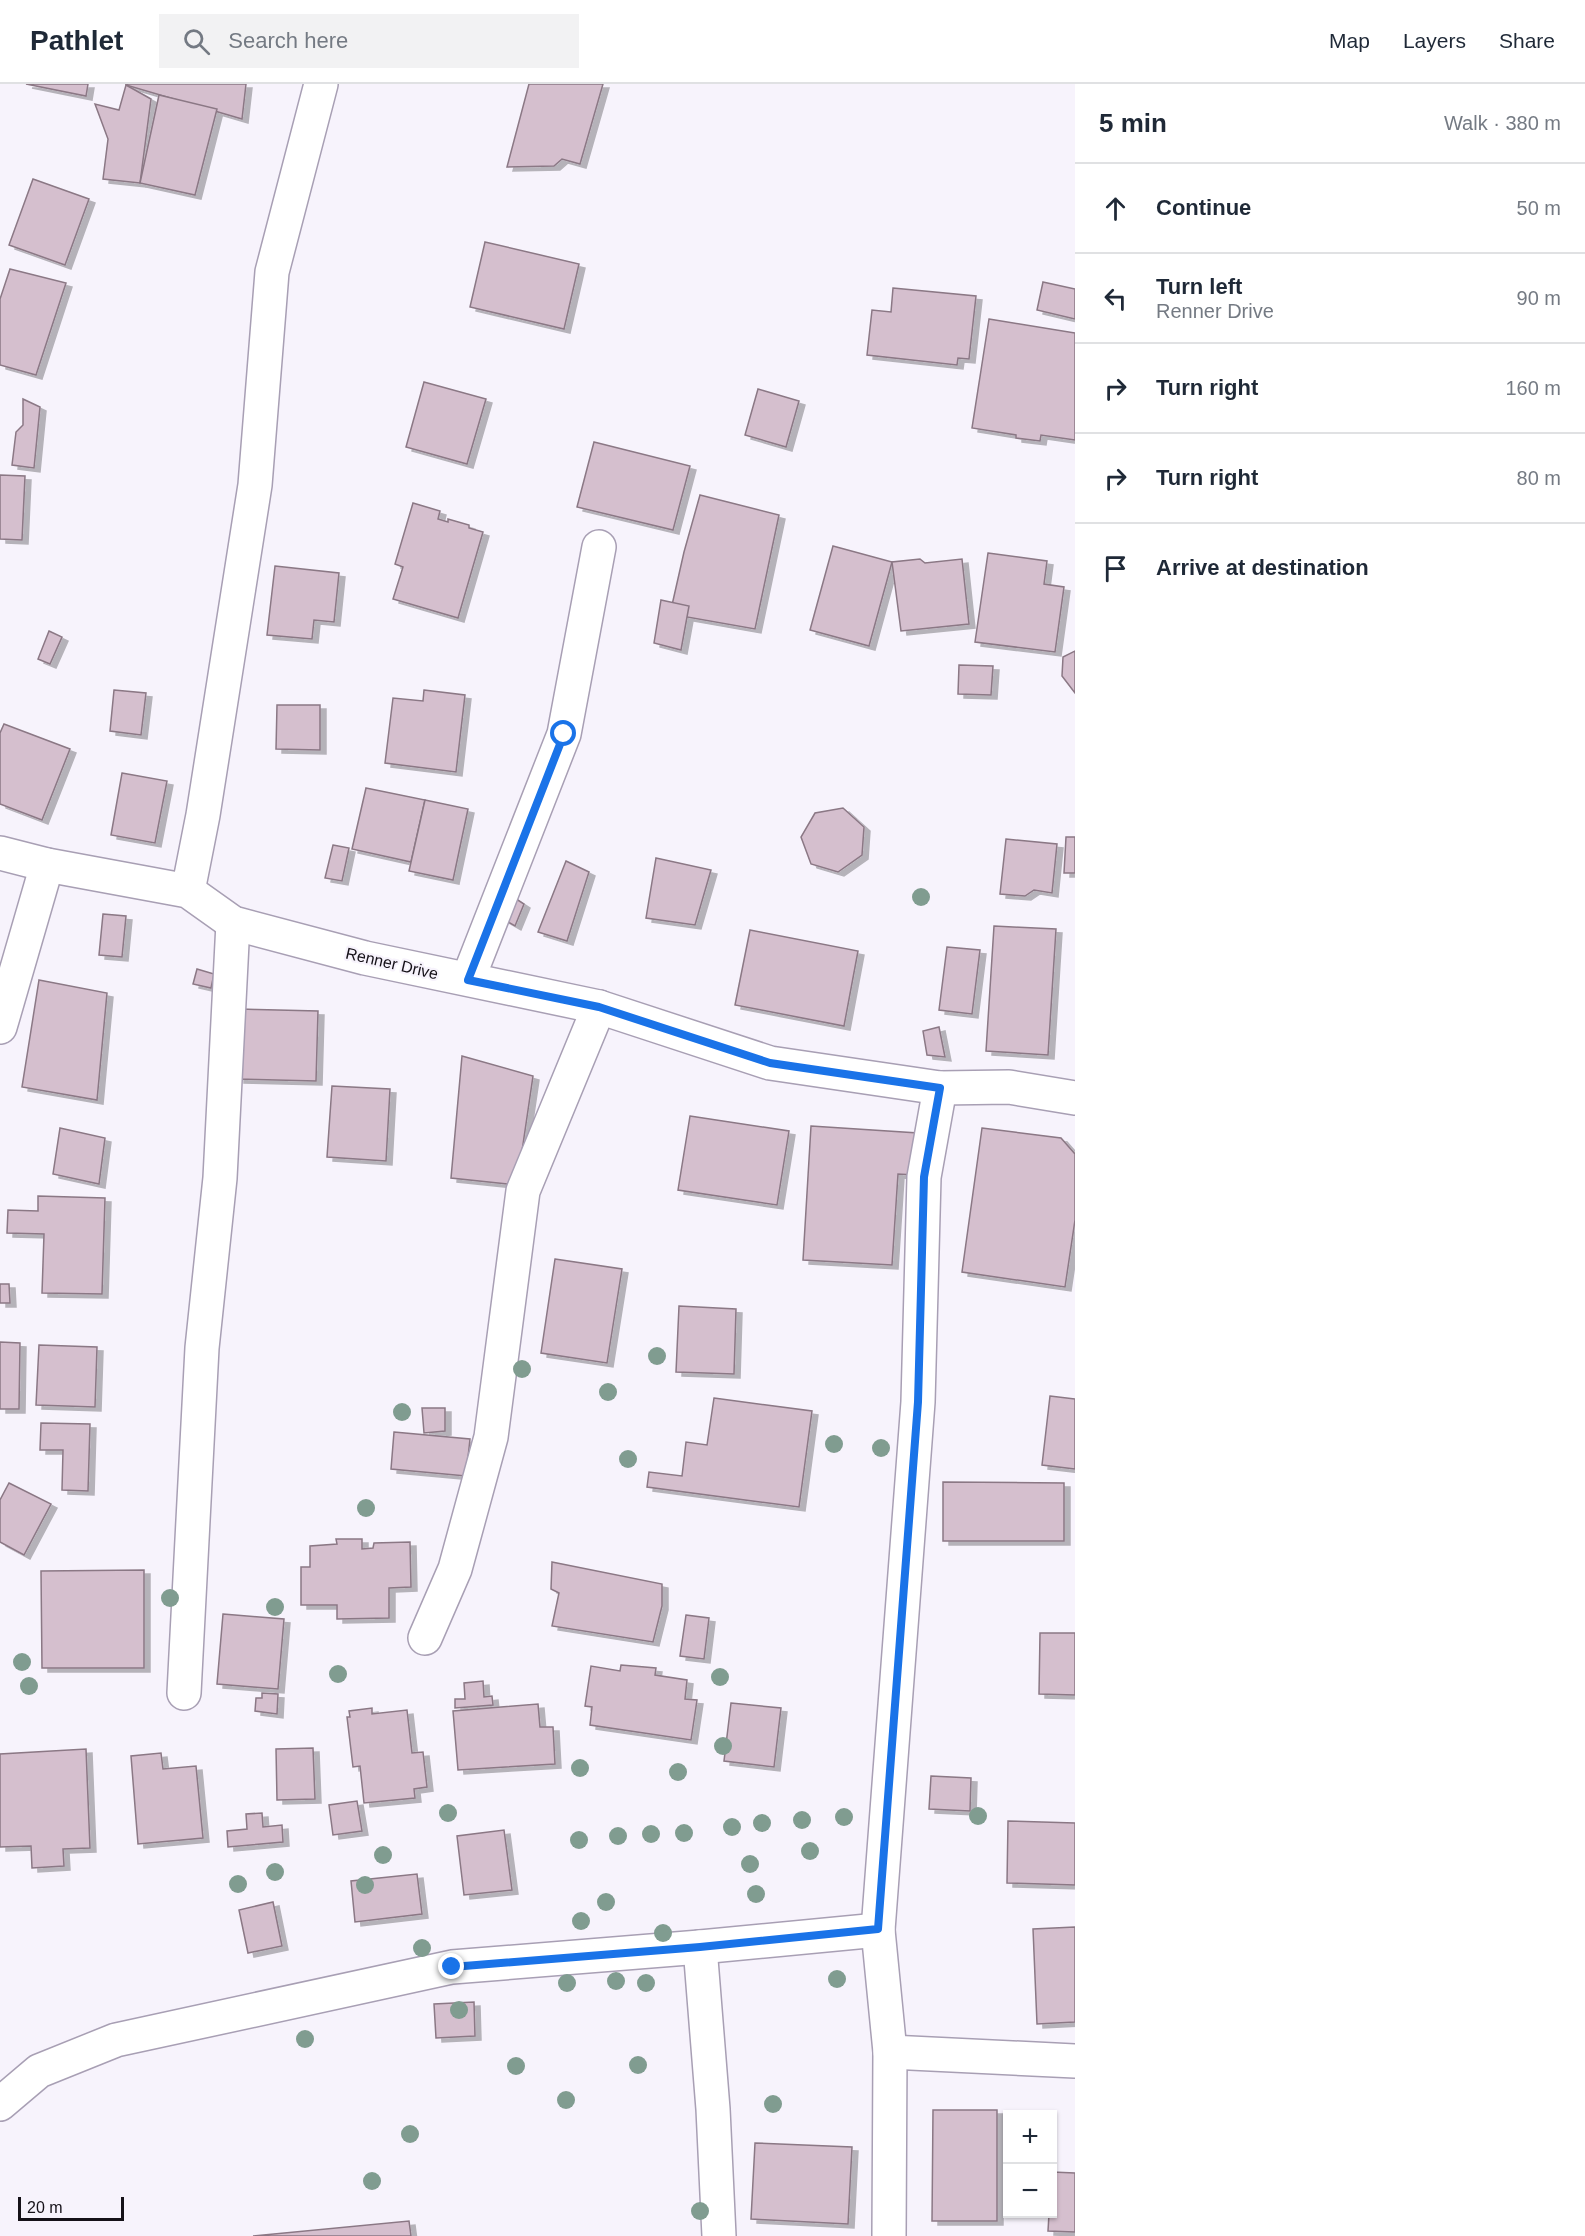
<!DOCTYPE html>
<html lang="en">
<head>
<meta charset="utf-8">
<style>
  :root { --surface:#fff; --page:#f2f2f3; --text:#1f2937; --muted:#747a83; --line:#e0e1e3 }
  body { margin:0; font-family:Helvetica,sans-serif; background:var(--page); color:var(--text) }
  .controls { position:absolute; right:18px; bottom:18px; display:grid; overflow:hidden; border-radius:0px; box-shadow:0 2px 4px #0004 }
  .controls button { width:54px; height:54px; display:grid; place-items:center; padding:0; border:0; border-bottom:2px solid var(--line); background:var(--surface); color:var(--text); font:30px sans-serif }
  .scale { position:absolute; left:18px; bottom:15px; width:106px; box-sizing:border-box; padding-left:6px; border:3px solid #151118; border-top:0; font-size:16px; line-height:21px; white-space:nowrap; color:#151118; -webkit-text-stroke:4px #f7f3fc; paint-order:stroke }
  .stop { position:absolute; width:18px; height:18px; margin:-14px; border:4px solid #1a73e8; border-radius:50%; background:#fff }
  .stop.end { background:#1a73e8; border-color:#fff; box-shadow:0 2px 6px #0008 }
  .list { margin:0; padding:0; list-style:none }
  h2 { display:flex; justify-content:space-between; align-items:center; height:78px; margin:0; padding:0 24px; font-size:26px }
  h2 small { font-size:20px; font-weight:400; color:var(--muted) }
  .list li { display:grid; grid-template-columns:39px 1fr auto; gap:18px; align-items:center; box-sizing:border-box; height:90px; padding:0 24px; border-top:2px solid var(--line) }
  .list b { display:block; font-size:22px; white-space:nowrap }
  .list p { margin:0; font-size:20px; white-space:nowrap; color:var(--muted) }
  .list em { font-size:20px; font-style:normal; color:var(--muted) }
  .icon { flex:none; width:33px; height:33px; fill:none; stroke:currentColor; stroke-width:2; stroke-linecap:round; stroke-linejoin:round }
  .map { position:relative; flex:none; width:1075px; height:2152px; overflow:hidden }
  header { display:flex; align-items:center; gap:36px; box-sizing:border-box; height:84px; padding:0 30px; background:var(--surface); border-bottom:2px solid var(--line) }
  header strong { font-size:28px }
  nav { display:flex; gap:33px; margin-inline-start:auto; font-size:21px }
  .search { width:420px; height:54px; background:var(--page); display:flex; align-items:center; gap:15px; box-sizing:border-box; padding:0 21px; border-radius:0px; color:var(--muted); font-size:22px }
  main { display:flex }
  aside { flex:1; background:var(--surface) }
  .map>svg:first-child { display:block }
</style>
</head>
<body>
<header>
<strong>Pathlet</strong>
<div class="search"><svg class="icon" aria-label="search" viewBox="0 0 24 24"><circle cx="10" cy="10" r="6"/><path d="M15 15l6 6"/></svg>Search here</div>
<nav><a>Map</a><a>Layers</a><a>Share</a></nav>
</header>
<main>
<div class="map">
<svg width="1075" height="2152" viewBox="0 0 1075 2152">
  <defs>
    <filter id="shadow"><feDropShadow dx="6" dy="4" stdDeviation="0" flood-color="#0004"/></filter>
  </defs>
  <rect width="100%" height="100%" fill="#f7f3fc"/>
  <g fill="#d5bfce" stroke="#8b7885" stroke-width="1.5" filter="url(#shadow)">
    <path d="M26,0H88L86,12Z"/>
    <path d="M126,0H246L242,35L126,1Z"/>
    <path d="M529,0H603L580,80L562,75L554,82L507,83Z"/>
    <path d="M126,1L151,15L140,99L103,95L108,55L95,20L119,26Z"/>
    <path d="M159,11L217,25L195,111L140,99Z"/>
    <path d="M33,95L89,115L65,181L9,161Z"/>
    <path d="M485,158L579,180L564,245L470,223Z"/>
    <path d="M10,185L66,199L36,291L0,281V215Z"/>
    <path d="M1043,198L1075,205V235L1037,226Z"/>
    <path d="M893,204L976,212L969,275L958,274L957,281L867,271L872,226L891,228Z"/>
    <path d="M989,235L1075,249V356L1041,351L1040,357L1016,354V351L972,344Z"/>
    <path d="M424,298L486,315L467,380L406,363Z"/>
    <path d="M758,305L799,317L786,363L745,351Z"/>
    <path d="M23,315L40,323L34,384L12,381L16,348L23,341Z"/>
    <path d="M594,358L690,382L673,446L577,423Z"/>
    <path d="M0,391L25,392L22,456L0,455Z"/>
    <path d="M700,411L779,431L755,545L670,530L684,468Z"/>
    <path d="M413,419L440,427L438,435L448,438V435L469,441V444L483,448L458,534L393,515L403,483L395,480Z"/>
    <path d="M833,462L892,478L869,562L810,546Z"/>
    <path d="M988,469L1047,477L1044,500L1064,503L1055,568L975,558Z"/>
    <path d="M920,475L925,479L962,475L969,540L901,547L892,478Z"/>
    <path d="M275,482L339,489L334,538L314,536L312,555L267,551Z"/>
    <path d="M661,516L689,522L681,566L654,559Z"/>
    <path d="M49,547L62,553L50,580L38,575Z"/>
    <path d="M1075,567V609L1062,592L1063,573Z"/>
    <path d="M959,581L993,582L991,611L958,610Z"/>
    <path d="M114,606L146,609L141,651L110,647Z"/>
    <path d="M424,606L465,611L456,688L385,679L393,614L423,617Z"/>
    <path d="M277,621H320V666L276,665Z"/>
    <path d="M4,640L70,665L42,736L0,720V649Z"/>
    <path d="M122,689L167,697L155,759L111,751Z"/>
    <path d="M366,704L425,716L411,778L352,765Z"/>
    <path d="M425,716L468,725L453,796L409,787Z"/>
    <path d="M843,724L864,743L862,771L838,788L811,780L801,753L815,729Z"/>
    <path d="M1066,753H1075V789H1064Z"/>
    <path d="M1006,755L1057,760L1052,809L1034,806L1025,812L1000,810Z"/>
    <path d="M333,761L349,764L342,797L325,794Z"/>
    <path d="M656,774L711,786L695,841L646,834Z"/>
    <path d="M566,777L589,788L567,857L538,848Z"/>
    <path d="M507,809L524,820L515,842L498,832Z"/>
    <path d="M103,830L126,832L122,873L99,871Z"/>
    <path d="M994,842L1056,845L1048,971L986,967Z"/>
    <path d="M750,846L858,867L844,942L735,921Z"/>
    <path d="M947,863L980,866L972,930L939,926Z"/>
    <path d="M197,885L214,890L211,904L193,900Z"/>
    <path d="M39,896L107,909L97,1016L22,1003Z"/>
    <path d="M240,925L318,927L316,997L238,995Z"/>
    <path d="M939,943L945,973L927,971L923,947Z"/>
    <path d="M462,972L533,992L517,1101L451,1094Z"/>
    <path d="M332,1002L390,1005L386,1077L327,1073Z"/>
    <path d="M690,1032L789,1047L777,1121L678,1106Z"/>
    <path d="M811,1042L918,1049L915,1091L898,1090L892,1181L803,1176Z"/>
    <path d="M60,1044L105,1054L99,1100L53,1090Z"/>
    <path d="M982,1044L1061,1054L1075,1070V1136L1065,1203L962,1188Z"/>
    <path d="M38,1112L105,1114L102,1210L42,1209L44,1150L7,1149L8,1126L38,1127Z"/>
    <path d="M555,1175L622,1185L607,1279L541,1269Z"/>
    <path d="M0,1200H9L10,1219H0Z"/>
    <path d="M679,1222L736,1225L734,1290L676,1288Z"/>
    <path d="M0,1258L20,1259L19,1325H0Z"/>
    <path d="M39,1261L97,1263L95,1323L36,1321Z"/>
    <path d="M1050,1312L1075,1315V1385L1042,1381Z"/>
    <path d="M714,1314L812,1327L799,1423L647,1403L649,1388L682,1392L686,1358L707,1361Z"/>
    <path d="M422,1324H445V1347L424,1349Z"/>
    <path d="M41,1339L90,1340L88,1407L62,1406L63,1366H40Z"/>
    <path d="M394,1348L470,1355L466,1392L391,1385Z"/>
    <path d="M943,1398L1064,1399V1457H943Z"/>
    <path d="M9,1399L51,1420L24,1471L0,1458V1416Z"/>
    <path d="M336,1455H362V1465L373,1464L374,1459L410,1458L411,1503L389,1504V1534L337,1535V1521H301V1483H310V1462L337,1460Z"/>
    <path d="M552,1478L662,1500V1522L653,1558L552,1542L559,1509L551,1505Z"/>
    <path d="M144,1486V1584H42L41,1487Z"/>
    <path d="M223,1530L284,1535L278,1605L217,1600Z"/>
    <path d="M686,1531L709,1534L704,1575L680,1572Z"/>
    <path d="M1040,1549H1075V1611L1039,1610Z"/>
    <path d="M621,1581L656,1584L655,1591L687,1596L685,1615L697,1616L691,1656L590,1641L592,1623L585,1622L591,1582L620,1587Z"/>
    <path d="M483,1597L484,1613L492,1612L493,1621L455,1624V1615H465L464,1599Z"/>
    <path d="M262,1609L278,1610L277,1630L255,1627L256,1614H262Z"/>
    <path d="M731,1619L781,1624L774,1683L724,1677Z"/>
    <path d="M538,1620L540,1643H553L555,1680L458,1686L453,1627Z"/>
    <path d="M372,1624V1630L407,1626L412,1669L423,1668L427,1703L414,1705L415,1714L364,1719L360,1682L353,1683L347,1633H350L349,1627Z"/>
    <path d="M313,1664L315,1715L277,1716L276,1665Z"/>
    <path d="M86,1665L90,1764L63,1765L64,1782L32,1784L31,1762L0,1763V1670Z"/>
    <path d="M161,1669L163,1685L196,1682L203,1754L138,1760L131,1672Z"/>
    <path d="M931,1692L971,1694L970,1727L929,1725Z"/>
    <path d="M357,1717L362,1747L333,1751L329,1721Z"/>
    <path d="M262,1729L263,1743L282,1741L283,1758L228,1763L227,1747L247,1745L246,1730Z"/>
    <path d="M1008,1737L1075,1739V1801L1007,1799Z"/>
    <path d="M504,1746L512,1806L464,1811L457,1752Z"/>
    <path d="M417,1790L422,1830L355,1838L351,1797Z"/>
    <path d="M273,1818L282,1862L248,1869L239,1826Z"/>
    <path d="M1075,1843V1938L1037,1940L1033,1845Z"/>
    <path d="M474,1918L475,1952L436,1954L434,1920Z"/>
    <path d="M933,2026H997V2137H932Z"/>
    <path d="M755,2059L852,2063L848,2140L751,2135Z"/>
    <path d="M1052,2088L1075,2089V2148L1048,2147L1049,2130H1052Z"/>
    <path d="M409,2137L411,2152H253Z"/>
  </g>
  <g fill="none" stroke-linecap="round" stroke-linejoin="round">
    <g stroke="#a89fb4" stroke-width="36">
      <g id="minor">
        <path d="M0,769L47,781L188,807L233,839L365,874L599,923L770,979L940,1004L1009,1003L1075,1014"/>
        <path d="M188,807L203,731L255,401L272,188L321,0"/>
        <path d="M468,895L564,650L599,463"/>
        <path d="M0,943L47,781"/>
        <path d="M425,1554L455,1485L491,1353L523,1107L599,923"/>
        <path d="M184,1609L202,1264L220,1094L233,839"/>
        <path d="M700,1863L713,2025L719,2152"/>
        <path d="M890,1968L1075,1977"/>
        <path d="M0,2020L39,1987L116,1956L452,1883L700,1863L878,1846"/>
        <path d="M889,2152L890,1968L878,1846L918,1318L924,1093L940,1004"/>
      </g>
    </g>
    <use href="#minor" stroke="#fff" stroke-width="33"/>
  </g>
  <g fill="#809c90">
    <circle cx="921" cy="813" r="9"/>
    <circle cx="657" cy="1272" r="9"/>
    <circle cx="522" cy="1285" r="9"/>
    <circle cx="608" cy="1308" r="9"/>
    <circle cx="402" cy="1328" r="9"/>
    <circle cx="834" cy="1360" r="9"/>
    <circle cx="881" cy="1364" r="9"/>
    <circle cx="628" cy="1375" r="9"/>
    <circle cx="366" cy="1424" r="9"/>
    <circle cx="170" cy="1514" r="9"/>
    <circle cx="275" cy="1523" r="9"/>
    <circle cx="22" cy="1578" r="9"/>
    <circle cx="338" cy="1590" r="9"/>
    <circle cx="720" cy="1593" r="9"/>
    <circle cx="29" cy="1602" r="9"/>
    <circle cx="723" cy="1662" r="9"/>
    <circle cx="580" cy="1684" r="9"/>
    <circle cx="678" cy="1688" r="9"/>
    <circle cx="448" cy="1729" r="9"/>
    <circle cx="978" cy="1732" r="9"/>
    <circle cx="844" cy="1733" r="9"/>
    <circle cx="802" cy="1736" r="9"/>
    <circle cx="762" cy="1739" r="9"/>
    <circle cx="732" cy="1743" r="9"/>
    <circle cx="684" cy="1749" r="9"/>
    <circle cx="651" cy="1750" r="9"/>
    <circle cx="618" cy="1752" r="9"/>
    <circle cx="579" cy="1756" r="9"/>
    <circle cx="810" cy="1767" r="9"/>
    <circle cx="383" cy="1771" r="9"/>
    <circle cx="750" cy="1780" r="9"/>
    <circle cx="275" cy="1788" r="9"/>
    <circle cx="238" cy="1800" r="9"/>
    <circle cx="365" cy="1801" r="9"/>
    <circle cx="756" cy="1810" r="9"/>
    <circle cx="606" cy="1818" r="9"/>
    <circle cx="581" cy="1837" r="9"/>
    <circle cx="663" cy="1849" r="9"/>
    <circle cx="422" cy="1864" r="9"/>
    <circle cx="837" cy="1895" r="9"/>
    <circle cx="616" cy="1897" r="9"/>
    <circle cx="567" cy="1899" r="9"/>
    <circle cx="646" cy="1899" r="9"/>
    <circle cx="459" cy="1926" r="9"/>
    <circle cx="305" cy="1955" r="9"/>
    <circle cx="638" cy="1981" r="9"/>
    <circle cx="516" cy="1982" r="9"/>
    <circle cx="566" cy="2016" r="9"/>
    <circle cx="773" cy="2020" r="9"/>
    <circle cx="410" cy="2050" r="9"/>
    <circle cx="372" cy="2097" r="9"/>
    <circle cx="700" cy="2127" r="9"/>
  </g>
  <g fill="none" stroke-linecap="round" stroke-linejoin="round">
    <path stroke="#1a73e8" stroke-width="8" d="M452,1883L700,1863L878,1845L918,1318L924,1093L940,1004L770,979L599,923L468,896L564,650"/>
  </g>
  <g text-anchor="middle" stroke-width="4.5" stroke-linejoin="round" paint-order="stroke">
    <g font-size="16" fill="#151118" stroke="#f7f3fc">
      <text transform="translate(392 879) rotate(13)" y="6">Renner Drive</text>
    </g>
  </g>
</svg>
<div class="controls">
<button>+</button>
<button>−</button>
</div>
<div class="scale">20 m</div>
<div class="stop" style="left:564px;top:650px"></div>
<div class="stop end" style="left:452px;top:1883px"></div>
</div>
<aside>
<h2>5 min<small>Walk · 380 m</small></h2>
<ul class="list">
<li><svg class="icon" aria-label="ahead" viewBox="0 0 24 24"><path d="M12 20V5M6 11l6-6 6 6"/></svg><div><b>Continue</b></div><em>50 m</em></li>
<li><svg class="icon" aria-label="left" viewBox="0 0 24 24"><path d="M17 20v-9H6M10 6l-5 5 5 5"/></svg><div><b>Turn left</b><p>Renner Drive</p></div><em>90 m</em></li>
<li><svg class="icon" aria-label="right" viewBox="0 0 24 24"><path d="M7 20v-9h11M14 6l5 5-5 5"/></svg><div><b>Turn right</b></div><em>160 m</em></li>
<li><svg class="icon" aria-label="right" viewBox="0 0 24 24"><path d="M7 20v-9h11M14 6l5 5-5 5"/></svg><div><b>Turn right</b></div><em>80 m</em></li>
<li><svg class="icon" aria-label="arrive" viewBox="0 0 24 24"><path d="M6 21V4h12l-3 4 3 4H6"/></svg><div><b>Arrive at destination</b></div></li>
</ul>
</aside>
</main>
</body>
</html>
